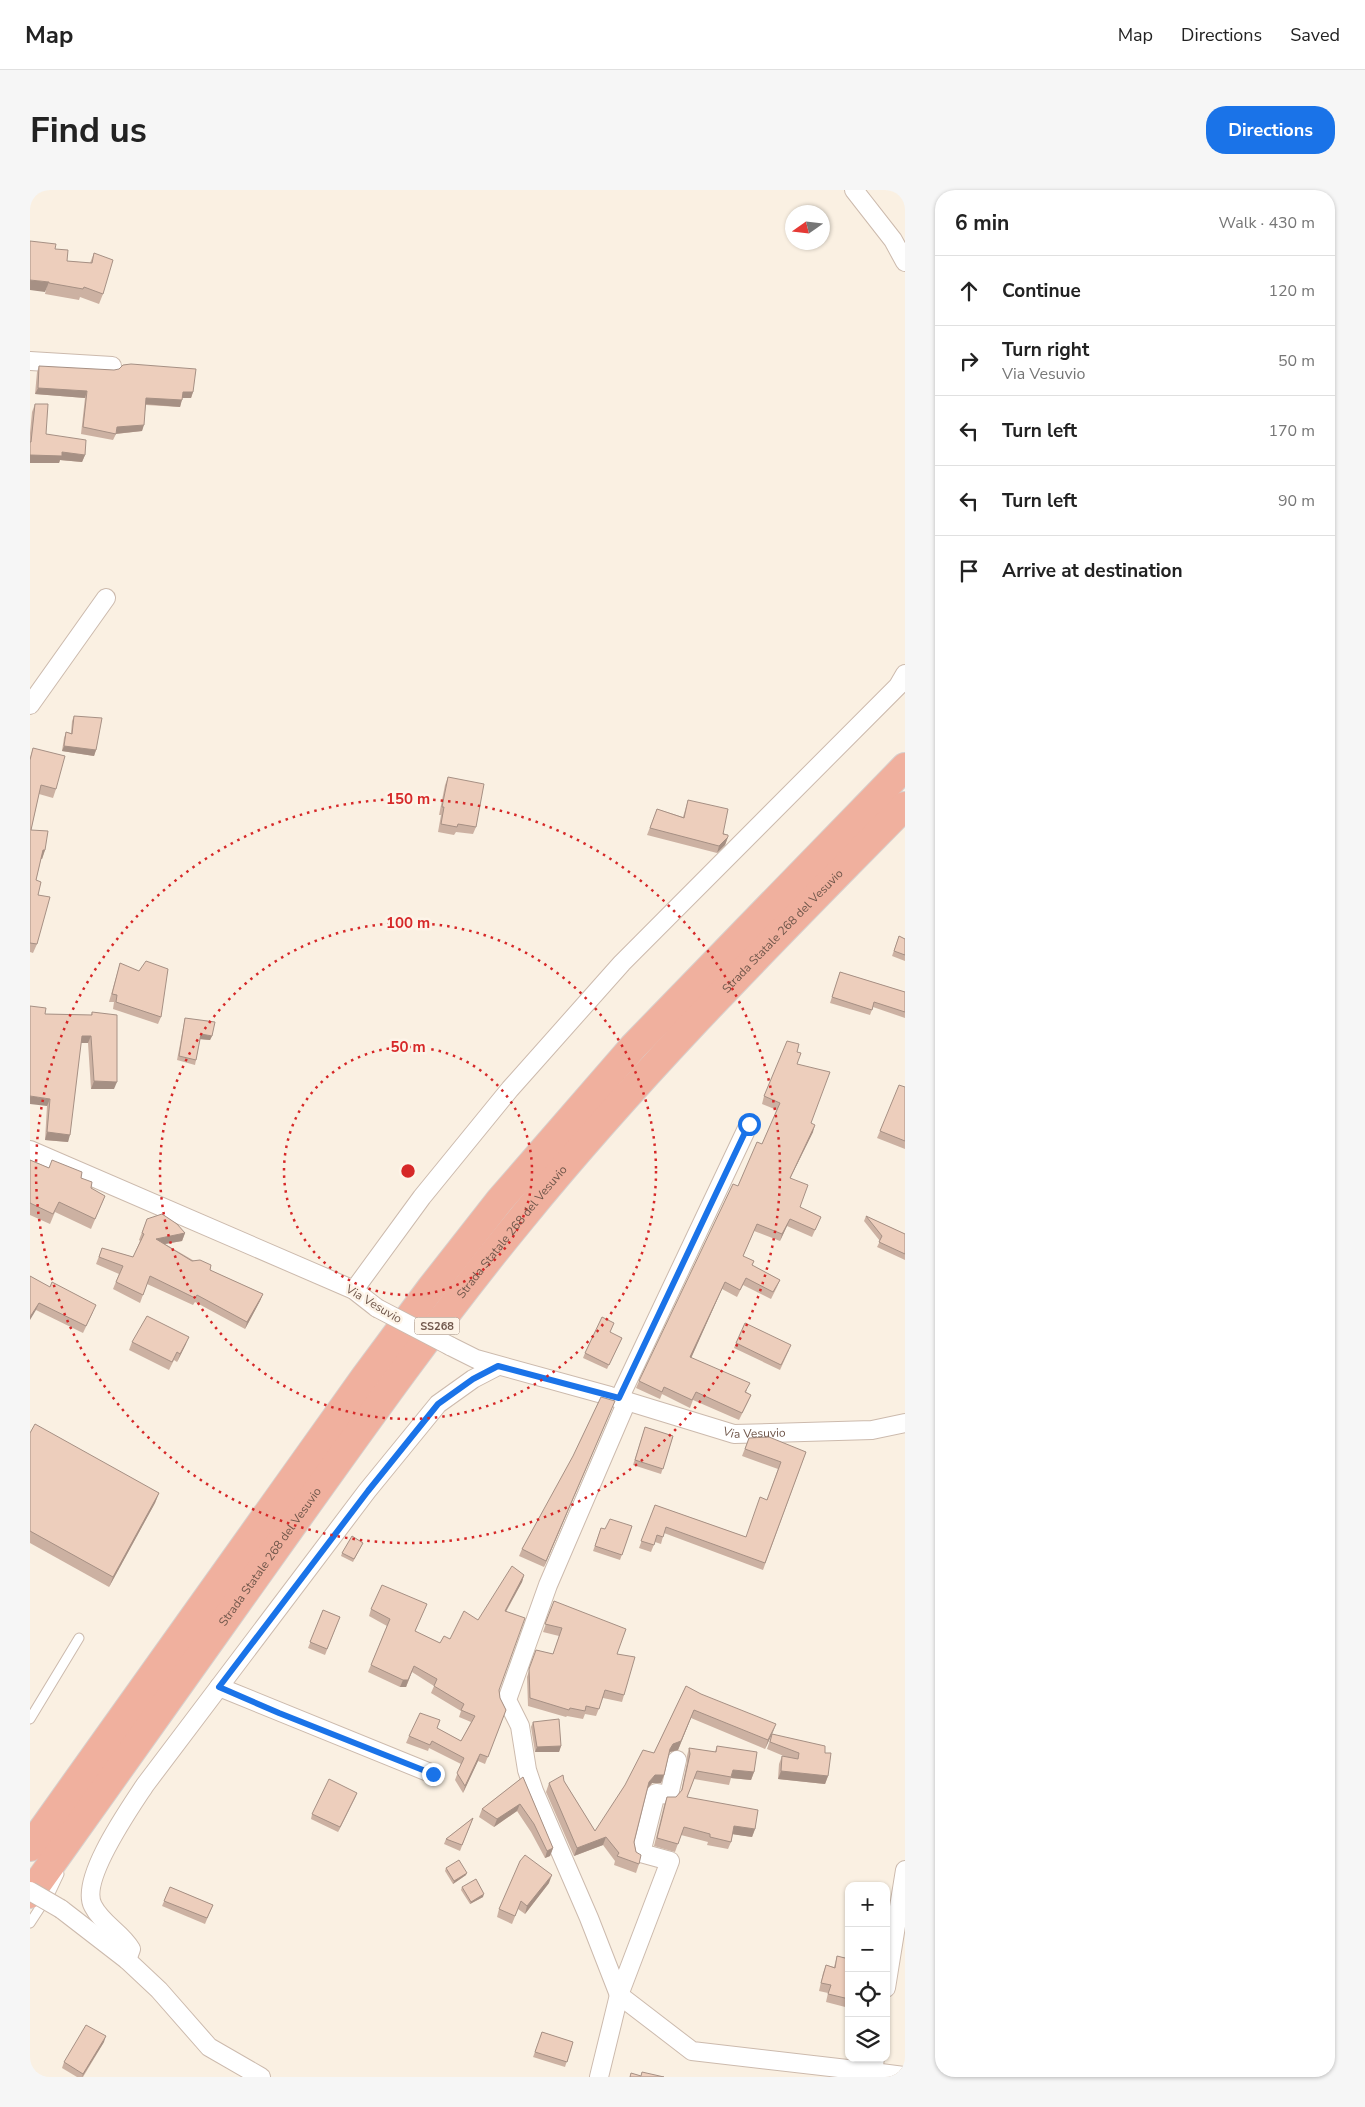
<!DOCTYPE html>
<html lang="en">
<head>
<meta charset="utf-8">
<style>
  :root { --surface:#fff; --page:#f6f6f6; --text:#222; --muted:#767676; --line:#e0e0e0; --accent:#1a73e8 }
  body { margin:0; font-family:"Nunito Sans",sans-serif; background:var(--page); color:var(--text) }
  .controls { position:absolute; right:15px; bottom:15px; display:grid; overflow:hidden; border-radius:10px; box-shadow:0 1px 4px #0004 }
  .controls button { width:45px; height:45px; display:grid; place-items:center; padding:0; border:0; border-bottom:1px solid var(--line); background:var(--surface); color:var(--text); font:25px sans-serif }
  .compass { position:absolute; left:755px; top:15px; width:45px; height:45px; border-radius:50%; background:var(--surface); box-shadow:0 1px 4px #0004; rotate:256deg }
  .stop { position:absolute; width:15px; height:15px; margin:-11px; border:4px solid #1a73e8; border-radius:50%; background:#fff }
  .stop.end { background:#1a73e8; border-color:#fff; box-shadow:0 1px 5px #0008 }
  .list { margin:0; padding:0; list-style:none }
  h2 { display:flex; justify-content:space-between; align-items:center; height:65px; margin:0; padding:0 20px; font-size:21px }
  h2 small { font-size:16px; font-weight:400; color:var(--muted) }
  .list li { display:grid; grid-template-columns:32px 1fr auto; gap:15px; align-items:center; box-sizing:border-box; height:70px; padding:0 20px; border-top:1px solid var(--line) }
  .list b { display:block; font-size:19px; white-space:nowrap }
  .list p { margin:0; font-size:16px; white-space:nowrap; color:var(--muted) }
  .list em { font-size:16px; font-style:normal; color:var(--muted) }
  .icon { flex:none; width:28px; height:28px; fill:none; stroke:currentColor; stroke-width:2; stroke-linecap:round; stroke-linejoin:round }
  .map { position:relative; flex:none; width:875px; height:1887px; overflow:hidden; border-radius:20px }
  header { display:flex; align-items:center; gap:30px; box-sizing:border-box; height:70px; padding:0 25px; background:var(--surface); border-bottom:1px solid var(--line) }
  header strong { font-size:24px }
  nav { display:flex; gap:28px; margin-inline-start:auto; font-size:18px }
  .intro { display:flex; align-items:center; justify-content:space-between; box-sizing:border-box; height:120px; padding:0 30px }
  h1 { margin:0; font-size:35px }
  .button { padding:12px 22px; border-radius:20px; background:var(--accent); color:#fff; font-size:18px; font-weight:700 }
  main { display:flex; gap:30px; padding:0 30px }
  aside { flex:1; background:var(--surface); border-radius:20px; box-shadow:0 1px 4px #0004 }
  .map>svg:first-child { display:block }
</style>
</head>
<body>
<header>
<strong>Map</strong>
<nav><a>Map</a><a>Directions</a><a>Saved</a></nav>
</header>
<div class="intro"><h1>Find us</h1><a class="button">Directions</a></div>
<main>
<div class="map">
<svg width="875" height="1887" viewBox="0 0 875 1887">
  <rect width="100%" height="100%" fill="#faf0e2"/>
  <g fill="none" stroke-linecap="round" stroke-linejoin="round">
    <g stroke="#ccbaad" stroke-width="11">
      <g id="lane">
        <path d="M0,1529L49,1448"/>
        <path d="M0,1733L21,1701L29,1684"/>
      </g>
    </g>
    <g stroke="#ccbaad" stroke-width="20">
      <g id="street">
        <path d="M824,0L863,50L875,72"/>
        <path d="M0,171L82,176"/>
        <path d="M0,515L76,408"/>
        <path d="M0,960L324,1100L347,1118"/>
        <path d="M324,1100L392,1007L480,899L592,773L868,496L875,484"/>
        <path id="s1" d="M420,1156L446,1169L580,1206L704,1244L842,1240L875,1233"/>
        <path d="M589,1209L719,934"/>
        <path d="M597,1211L518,1395L477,1510L490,1536L497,1580L504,1601L559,1728L589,1805L662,1861L843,1882L845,1868"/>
        <path d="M189,1497L403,1584"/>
        <path d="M31,1719L97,1770L129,1800L179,1857L231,1887"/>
        <path d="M97,1770L101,1759C91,1742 72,1734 63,1716C49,1690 100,1618 115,1595L337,1301L408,1214L443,1189L468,1176"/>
        <path d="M856,1798L875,1680"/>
        <path d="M843,1882L875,1886"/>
        <path d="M569,1887L589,1805L640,1671L611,1663L626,1603L639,1605L647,1570"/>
      </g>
    </g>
    <g stroke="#d7d0cd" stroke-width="30">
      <g id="highway">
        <path d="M0,1657L335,1187L401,1098L470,1010L603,857L875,577"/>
        <path id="s2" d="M0,1704C90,1578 179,1452 269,1326C341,1225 413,1124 492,1028C611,882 743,750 875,616"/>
      </g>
    </g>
    <use href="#lane" stroke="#fff" stroke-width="9"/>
    <use href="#street" stroke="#fff" stroke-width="18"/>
    <use href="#highway" stroke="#f0b09e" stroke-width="28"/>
    <g stroke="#ccbaad" stroke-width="20" stroke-linecap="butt">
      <g id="street-bridge">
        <path d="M347,1118L420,1156"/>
        <path d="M0,1701L31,1719"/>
      </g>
    </g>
    <use href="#street-bridge" stroke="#fff" stroke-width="18"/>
  </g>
  <g fill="#ccb1a2">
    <path d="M25,59L37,71L60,73L64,63L73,104L69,114L50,107L49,110L15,104Z"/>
    <path d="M9,176L163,202L161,208H152L150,217L116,215L112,241L86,244L83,250L51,244L55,208L5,204L7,182Z"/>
    <path d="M5,214L16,244L55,265L52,272L30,270L29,273H0V243L2,222Z"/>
    <path d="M44,526L66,560L64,566L32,561L34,548L36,542L41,543L42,531Z"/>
    <path d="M3,558L26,599L23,608L9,604L1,640L15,660L12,669H11L6,690L8,705L7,754L3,763L0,762V568Z"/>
    <path d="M418,587L446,637L443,644L426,642L424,645L408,642L411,625H409L415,595Z"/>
    <path d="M658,610L698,647L695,655L687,663L617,645L627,619L653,627Z"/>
    <path d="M869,746L875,749V771L862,766Z"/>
    <path d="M90,773L131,827L128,834L83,819L84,812H79Z"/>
    <path d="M810,782L875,802V828L843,817L840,825L800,813Z"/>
    <path d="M62,822L84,899H61L58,853H51L38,952L15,950L17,916L15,824L61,825Z"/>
    <path d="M155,828L182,846L180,850L170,849L166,870L165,875L147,870L154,833Z"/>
    <path d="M767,862V874L781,933L783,942L760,988L770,1017L791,1027L782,1047L757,1036L750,1051L724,1041L713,1066L724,1071L722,1075L750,1090L747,1097L741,1109L713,1095L707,1107L692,1099L661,1168L717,1200L716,1202L721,1205L718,1212L709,1230L663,1210L660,1218L632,1204L630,1209L606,1198L609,1191L708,996L732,954L747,920L732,914L734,906Z"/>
    <path d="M875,897V959L847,948L850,941Z"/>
    <path d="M0,970L19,978L51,988L61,998L75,1006L61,1039L25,1022L20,1034L0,1025Z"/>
    <path d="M836,1026L875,1044V1070L847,1057L850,1051L834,1031Z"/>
    <path d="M117,1029L155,1043L152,1051L135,1054L180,1080L233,1104L230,1111L215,1139L165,1112L163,1115L117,1094L110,1113L83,1099L89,1084L66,1074L72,1058L103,1067L110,1051L109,1050Z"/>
    <path d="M0,1086L63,1122L53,1143L6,1120Z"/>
    <path d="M580,1143L592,1148L577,1179L553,1168L555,1163Z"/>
    <path d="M102,1152L156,1154L147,1172L144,1170L139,1180L99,1160Z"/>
    <path d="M706,1153L759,1160L750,1180L704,1158Z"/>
    <path d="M582,1218L514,1377L489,1366L492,1359Z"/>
    <path d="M615,1237L643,1246L631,1284L603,1275Z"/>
    <path d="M0,1243L129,1303L125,1313L79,1397L0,1353Z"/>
    <path d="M719,1248L776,1262L733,1380L634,1343L631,1354L625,1352L621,1362L609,1358L625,1315L716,1347L737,1310L748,1279L712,1266Z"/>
    <path d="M602,1336L590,1370L563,1361L571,1338L575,1339Z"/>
    <path d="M333,1353L323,1372L311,1366L312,1363Z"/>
    <path d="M494,1385L492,1392L476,1422L469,1500L470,1508L476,1520L455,1574L448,1571L433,1603L425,1590L431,1574L399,1558L398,1561L376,1553L379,1546L407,1538L431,1551L441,1532L429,1527L431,1521L401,1503L404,1496L382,1482L376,1497H370L338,1482L357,1436L339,1426L341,1419L394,1421L385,1441L410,1453L420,1449L448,1430Z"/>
    <path d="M524,1411L587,1464L594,1505L592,1512L573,1508L566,1526L555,1524L553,1529L537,1526L536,1527L498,1516L497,1487L506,1460L523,1464L529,1446L513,1442Z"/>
    <path d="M293,1420L310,1427L295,1465L278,1458Z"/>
    <path d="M656,1496L742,1544L795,1563L798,1586L795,1594L748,1589L749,1574L752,1566L756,1567L737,1559L742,1544L735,1559L661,1528L648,1560L640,1562L639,1564L634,1585L631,1593H622L617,1599L604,1652L609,1674L606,1683L584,1675L585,1671L573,1655L544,1666L516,1602L519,1593L534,1591L565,1641L624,1563Z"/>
    <path d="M503,1532L531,1556L529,1562H505L501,1537Z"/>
    <path d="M687,1556L724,1582L721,1590L701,1588L699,1595L664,1589L657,1607L725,1639L722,1647L703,1644L701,1652L698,1659L677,1655L678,1652L651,1645L645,1662L624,1656L634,1615L637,1607H646L651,1602L657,1572V1566L659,1558L685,1562Z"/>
    <path d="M493,1587L523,1658L520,1666L515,1668L501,1642L487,1621L464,1637L449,1627L452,1619Z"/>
    <path d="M327,1603L308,1642L281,1629L282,1624Z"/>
    <path d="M443,1628L430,1661L414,1654L416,1649Z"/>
    <path d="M416,1678L436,1685L423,1694L415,1681Z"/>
    <path d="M519,1693L495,1724L488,1719L482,1734L467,1727L469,1719Z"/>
    <path d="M140,1697L183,1715L175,1734L132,1716Z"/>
    <path d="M432,1697L453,1707L440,1714L431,1700Z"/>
    <path d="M807,1766L819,1769V1818L796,1812L798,1803L789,1801L793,1783L796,1775L804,1777Z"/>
    <path d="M512,1842L543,1852L535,1877L503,1867Z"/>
    <path d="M74,1852L53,1887H47L32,1878L34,1872Z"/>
  </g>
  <g fill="#a69084">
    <path d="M0,90L19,92L15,102L0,100Z"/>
    <path d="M8,198L57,201L55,208L5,204Z"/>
    <path d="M153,202H163L161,208H151Z"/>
    <path d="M116,208L152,210L150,217L114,214Z"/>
    <path d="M114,235L112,241L84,244L87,237Z"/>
    <path d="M32,262L55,265L52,272L30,270L29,273H0V265Z"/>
    <path d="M34,556L66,560L64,566L32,561Z"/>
    <path d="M698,647L695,655L687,663L689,656Z"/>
    <path d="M13,660H15L12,669L10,668Z"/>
    <path d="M171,844L182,846L180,850L169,849Z"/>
    <path d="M52,846H61L58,853H50Z"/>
    <path d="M64,891L87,892L84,899H61Z"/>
    <path d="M0,906L20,909L17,916L0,914Z"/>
    <path d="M785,935L783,942L757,995L760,988Z"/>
    <path d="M17,942L40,945L38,952L15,950Z"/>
    <path d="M760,1029L757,1036L750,1051L752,1044Z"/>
    <path d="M155,1043L152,1051L123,1056L126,1049Z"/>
    <path d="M695,1092L692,1099L658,1175L660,1167Z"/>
    <path d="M233,1104L230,1111L215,1139L217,1132Z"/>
    <path d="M9,1113L6,1120L0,1130V1127Z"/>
    <path d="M159,1147L156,1154L147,1172L150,1164Z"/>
    <path d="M585,1211L582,1218L514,1377L516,1371Z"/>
    <path d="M129,1303L125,1313L79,1397L83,1387Z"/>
    <path d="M494,1385L492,1392L472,1428L475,1421Z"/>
    <path d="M384,1476L376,1497H370L373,1490Z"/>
    <path d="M664,1520L648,1560L640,1562L637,1567L640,1559Z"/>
    <path d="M746,1534L743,1542L735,1559L738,1550Z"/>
    <path d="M531,1556L529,1562H505L507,1557Z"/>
    <path d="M450,1564L448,1571L433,1603L435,1596Z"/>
    <path d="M703,1580L724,1582L721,1590L701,1588Z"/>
    <path d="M751,1581L798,1586L795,1594L748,1589Z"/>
    <path d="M625,1585H634L631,1593H622L616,1600L619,1592Z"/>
    <path d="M327,1603L325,1608L308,1642L310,1637Z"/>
    <path d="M490,1614L487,1621L464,1637L467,1629Z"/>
    <path d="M704,1636L725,1639L722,1647L701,1644Z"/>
    <path d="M576,1647L573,1655L544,1666L547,1658Z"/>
    <path d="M523,1658L520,1666L515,1668L517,1661Z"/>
    <path d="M437,1683L436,1685L423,1694L424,1691Z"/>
    <path d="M522,1685L519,1693L495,1724L497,1716Z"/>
    <path d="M454,1704L453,1707L440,1714L441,1712Z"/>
    <path d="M76,1846L74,1852L52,1887L53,1884Z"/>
  </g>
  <g fill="#edcebc" stroke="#a69084">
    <path d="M0,51L26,54L25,59L38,60L37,71L62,73L64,63L83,70L73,104L54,97L53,99L19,93V92L0,90Z"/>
    <path d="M101,174L166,179L163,202H153L152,210L116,208L114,235L87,237L86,244L53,237L57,201L8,198L9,176L84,180L89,179L93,175Z"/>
    <path d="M5,214H18L16,244L56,250L55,265L32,262V266L0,265V252H1Z"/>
    <path d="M44,526L72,528L66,560L34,556L36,542L42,544Z"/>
    <path d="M3,558L35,566L26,599L11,595L1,640L18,641L15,660H13L6,690L11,692L8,705L20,707L7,754L0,753V570Z"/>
    <path d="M418,587L454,594L446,637L428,634L427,637L411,634L414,617H412Z"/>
    <path d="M658,610L698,619L693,644L698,645V647L689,656L620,638L627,619L654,628Z"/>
    <path d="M869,746L875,749V765L864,761Z"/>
    <path d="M116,771L138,779L131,827L86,812L87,805L82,804L90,773L109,781Z"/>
    <path d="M810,782L875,802V822L844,812L842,820L802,807Z"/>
    <path d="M0,816L16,818L15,824L62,825V822L87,825V892L64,891L61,846H52L40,945L17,942L20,909L0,906Z"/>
    <path d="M155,828L185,832L182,846L171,844L166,870L149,866Z"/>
    <path d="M757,851L769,854L767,862L771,863L767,874L800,882L781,933L785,935L760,988L778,995L770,1017L791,1027L785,1040L760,1029L752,1044L727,1034L713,1066L724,1071L722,1075L750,1090L743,1102L716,1088L710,1100L695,1092L660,1167L720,1193L715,1202L721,1205L712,1223L666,1202L662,1210L634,1197L632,1202L609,1191L703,994L708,996L727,952L732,954L750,913L734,906Z"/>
    <path d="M869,895L875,897V951L850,941Z"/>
    <path d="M0,970L19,978L22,970L52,982L51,988L62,992L61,998L75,1006L65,1029L29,1012L23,1024L0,1013Z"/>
    <path d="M132,1024L147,1034L155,1043L126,1049L162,1071L170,1070L181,1075L180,1080L233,1104L217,1132L167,1105L165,1108L120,1086L113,1105L86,1092L93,1076L69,1067L72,1058L103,1067L114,1044L112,1043L117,1029Z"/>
    <path d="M836,1026L875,1044V1064L849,1052L852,1046Z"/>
    <path d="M0,1086L20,1097L22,1092L66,1115L56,1136L9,1113L0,1127Z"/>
    <path d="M117,1126L159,1147L150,1164L147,1162L142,1172L102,1152Z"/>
    <path d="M572,1127L584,1133L580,1142L592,1148L579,1175L555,1163Z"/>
    <path d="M715,1133L761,1155L751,1175L706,1153Z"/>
    <path d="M571,1207L585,1211L516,1371L492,1359L543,1266Z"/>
    <path d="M5,1234L129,1303L83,1387L0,1341V1243Z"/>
    <path d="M615,1237L643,1246L633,1279L605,1270Z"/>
    <path d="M739,1247L776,1262L735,1373L636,1337L633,1347L627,1345L624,1355L611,1351L625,1315L716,1347L730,1307L737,1310L751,1272L715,1259L719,1248Z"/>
    <path d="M580,1329L602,1336L592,1365L565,1356L571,1338L575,1339Z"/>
    <path d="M322,1346L333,1353L324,1369L312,1363Z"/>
    <path d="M482,1376L494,1385L475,1421L495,1428L469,1500L470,1508L476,1520L458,1567L450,1564L435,1596L427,1583L434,1568L402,1551L400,1555L379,1546L390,1523L410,1530L407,1538L431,1551L445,1526L431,1520L434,1514L404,1496L407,1489L384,1476L378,1490H373L341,1475L360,1429L341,1419L352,1395L397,1414L385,1441L410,1453L414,1446L420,1449L434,1421L448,1430Z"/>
    <path d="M524,1411L596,1439L587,1464L605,1467L594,1505L575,1500L569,1519L556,1516L555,1521L540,1518L539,1520L500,1508L499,1479L506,1460L523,1464L532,1438L515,1434Z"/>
    <path d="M293,1420L310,1427L297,1459L280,1452Z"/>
    <path d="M656,1496L671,1504L746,1534L738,1550L664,1520L651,1551L643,1554L640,1559L634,1585H625L619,1592L604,1652L606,1662L611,1665L609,1674L587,1666L589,1663L576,1647L547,1658L519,1593L533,1585L534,1591L565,1641L595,1595L613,1560L624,1563Z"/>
    <path d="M529,1529L531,1556L507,1557L503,1532Z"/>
    <path d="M742,1544L795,1556V1563H801L798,1586L751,1581L752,1566L768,1569L769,1563L740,1552Z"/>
    <path d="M687,1556L727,1562L724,1582L703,1580L701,1587L667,1581L657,1607L728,1620L725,1639L704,1636L701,1652L680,1647V1644L654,1637L648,1654L627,1648L637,1607H646L652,1600L660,1564L659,1558L686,1562Z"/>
    <path d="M493,1587L523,1658L517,1661L504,1634L490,1614L467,1629L452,1619Z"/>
    <path d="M299,1589L327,1603L310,1637L282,1624Z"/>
    <path d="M443,1628L432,1655L416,1649Z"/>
    <path d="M495,1665L522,1685L497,1716L491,1711L485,1726L469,1719L490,1671Z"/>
    <path d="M429,1670L437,1683L424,1691L416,1678Z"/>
    <path d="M446,1689L454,1704L441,1712L432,1697Z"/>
    <path d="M140,1697L183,1715L177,1728L134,1711Z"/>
    <path d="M807,1766L819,1769V1809L798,1804L801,1795L791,1793L796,1775L805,1778Z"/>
    <path d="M56,1835L76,1846L53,1884L34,1872Z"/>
    <path d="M512,1842L543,1852L537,1872L505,1862Z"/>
    <path d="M612,1882L634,1887H600L601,1883L611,1886Z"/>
  </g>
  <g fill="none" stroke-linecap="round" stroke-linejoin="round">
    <path stroke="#1a73e8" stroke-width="6" d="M403,1584L249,1523L189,1497L338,1301L408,1214L443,1189L468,1176L589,1208L719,934"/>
  </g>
  <g fill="none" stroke="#d62828" stroke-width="2.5" stroke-dasharray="2.5 5">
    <circle cx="378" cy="981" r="124"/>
    <circle cx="378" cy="981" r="248"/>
    <circle cx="378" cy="981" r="372"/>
  </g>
  <g text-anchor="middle" stroke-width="5" stroke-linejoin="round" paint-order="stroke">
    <rect fill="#fdf4e8" stroke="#9a867a" stroke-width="1" x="384.5" y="1127.5" width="45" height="17" rx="4"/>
    <g font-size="11" font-weight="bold" fill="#70574b">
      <text x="407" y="1140">SS268</text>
    </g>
    <g font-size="12" fill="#70574b" stroke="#fdf4e8">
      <text dy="4" stroke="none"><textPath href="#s2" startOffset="1224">Strada Statale 268 del Vesuvio</textPath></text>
      <text dy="4" stroke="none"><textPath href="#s2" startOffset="819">Strada Statale 268 del Vesuvio</textPath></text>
      <text transform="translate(344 1114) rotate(31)" y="4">Via Vesuvio</text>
      <text dy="4" stroke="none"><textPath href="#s1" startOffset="318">Via Vesuvio</textPath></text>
      <text dy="4" stroke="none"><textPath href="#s2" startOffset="414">Strada Statale 268 del Vesuvio</textPath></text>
    </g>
  </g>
  <circle cx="378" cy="981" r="8" fill="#d62828" stroke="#fdf4e8" stroke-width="2.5"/>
  <g font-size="15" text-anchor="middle" font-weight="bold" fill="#d62828" stroke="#fdf4e8" stroke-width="5" stroke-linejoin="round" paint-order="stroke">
    <text x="378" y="614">150 m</text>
    <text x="378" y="738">100 m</text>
    <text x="378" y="862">50 m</text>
  </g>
</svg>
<div class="controls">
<button>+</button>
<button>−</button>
<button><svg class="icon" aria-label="locate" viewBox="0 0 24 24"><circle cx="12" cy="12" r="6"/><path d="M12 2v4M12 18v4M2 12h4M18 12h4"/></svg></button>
<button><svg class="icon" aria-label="layers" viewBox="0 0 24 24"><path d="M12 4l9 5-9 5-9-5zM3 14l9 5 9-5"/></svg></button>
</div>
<svg class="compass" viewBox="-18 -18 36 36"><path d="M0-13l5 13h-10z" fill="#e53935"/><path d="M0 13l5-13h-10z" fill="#767676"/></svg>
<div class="stop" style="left:719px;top:934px"></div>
<div class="stop end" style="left:403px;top:1584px"></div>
</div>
<aside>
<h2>6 min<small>Walk · 430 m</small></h2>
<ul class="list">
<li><svg class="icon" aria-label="ahead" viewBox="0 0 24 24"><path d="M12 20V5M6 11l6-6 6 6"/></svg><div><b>Continue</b></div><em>120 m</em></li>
<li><svg class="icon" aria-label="right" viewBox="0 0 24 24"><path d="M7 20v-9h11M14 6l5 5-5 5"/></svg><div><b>Turn right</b><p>Via Vesuvio</p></div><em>50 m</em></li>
<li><svg class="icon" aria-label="left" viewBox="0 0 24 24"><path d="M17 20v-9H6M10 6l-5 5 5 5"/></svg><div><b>Turn left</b></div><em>170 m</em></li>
<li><svg class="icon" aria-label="left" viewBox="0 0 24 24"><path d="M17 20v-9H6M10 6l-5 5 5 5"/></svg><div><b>Turn left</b></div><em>90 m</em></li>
<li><svg class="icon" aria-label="arrive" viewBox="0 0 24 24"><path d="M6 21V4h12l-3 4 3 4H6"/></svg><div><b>Arrive at destination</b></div></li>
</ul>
</aside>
</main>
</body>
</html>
